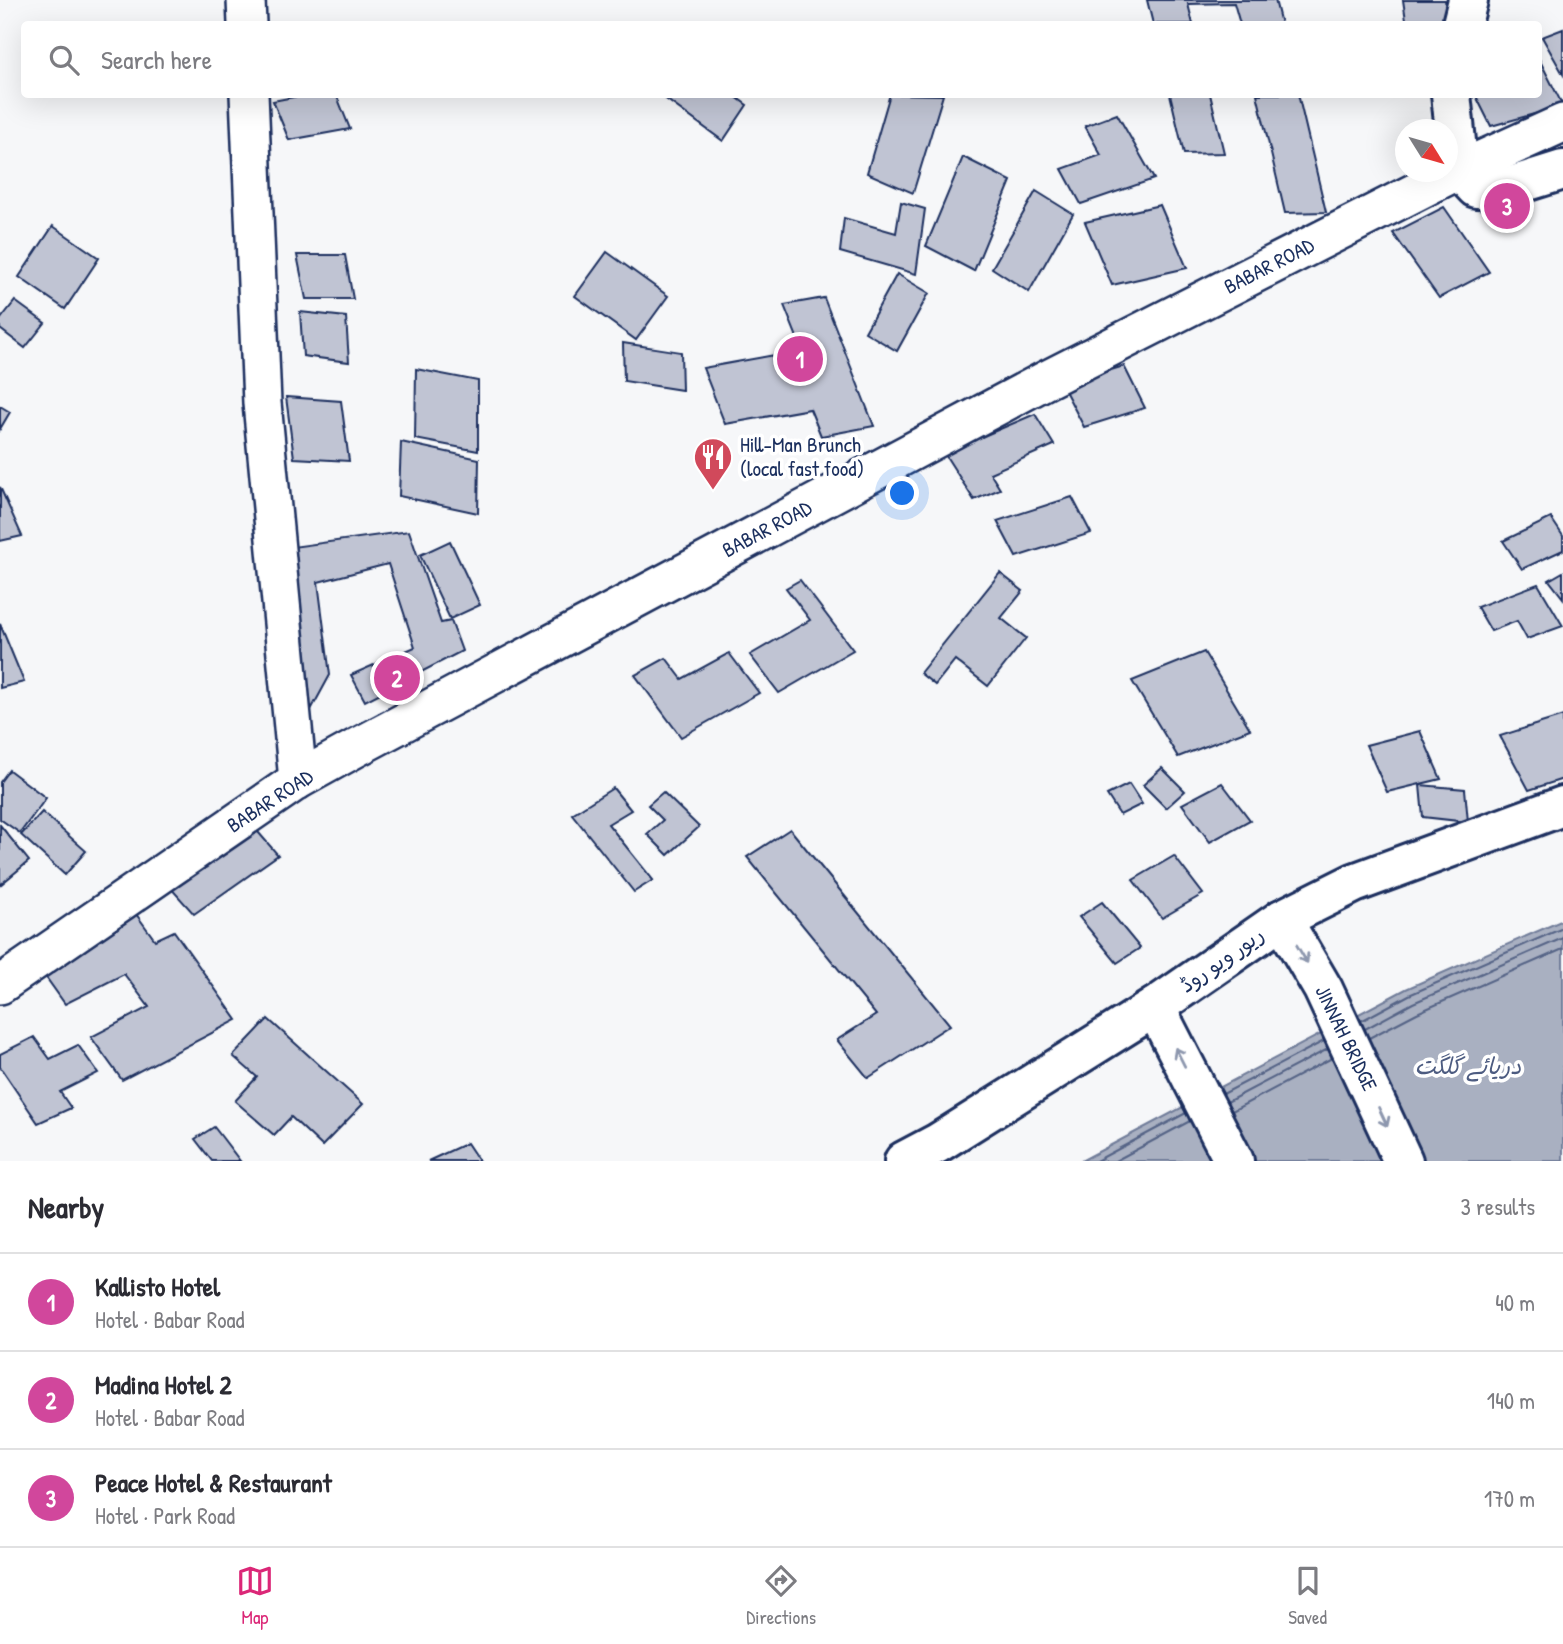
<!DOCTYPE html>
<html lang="en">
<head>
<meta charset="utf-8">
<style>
  :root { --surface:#fff; --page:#f2f2f3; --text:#2b2b33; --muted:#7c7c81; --line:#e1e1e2; --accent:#db2777 }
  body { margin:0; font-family:"Patrick Hand","Playpen Sans Arabic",sans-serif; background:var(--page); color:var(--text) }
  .compass { position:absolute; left:1395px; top:119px; width:63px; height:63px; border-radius:50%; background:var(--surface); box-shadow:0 7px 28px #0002; rotate:127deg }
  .you { position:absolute; left:903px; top:494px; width:24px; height:24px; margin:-18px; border:5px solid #fff; border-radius:50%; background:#1a73e8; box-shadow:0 0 0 10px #1a73e833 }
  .badge { display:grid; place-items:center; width:46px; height:46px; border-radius:50%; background:var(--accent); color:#fff; font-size:23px; font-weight:700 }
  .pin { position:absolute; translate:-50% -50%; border:4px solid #fff; box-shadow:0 2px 7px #0006 }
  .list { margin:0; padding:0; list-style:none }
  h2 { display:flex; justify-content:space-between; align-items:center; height:91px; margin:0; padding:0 28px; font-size:30px }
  h2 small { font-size:23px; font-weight:400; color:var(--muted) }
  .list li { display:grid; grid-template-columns:46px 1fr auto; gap:21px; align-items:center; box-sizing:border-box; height:98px; padding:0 28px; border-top:2px solid var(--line) }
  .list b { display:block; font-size:26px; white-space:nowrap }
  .list p { margin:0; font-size:23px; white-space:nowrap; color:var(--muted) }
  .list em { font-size:23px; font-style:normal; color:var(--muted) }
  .icon { flex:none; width:38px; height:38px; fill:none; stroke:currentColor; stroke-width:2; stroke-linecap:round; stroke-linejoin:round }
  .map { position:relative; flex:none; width:1563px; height:1161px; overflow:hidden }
  .search { position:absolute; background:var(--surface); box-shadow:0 7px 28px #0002; left:21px; right:21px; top:21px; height:77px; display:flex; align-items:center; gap:18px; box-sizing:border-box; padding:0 24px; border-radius:7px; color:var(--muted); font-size:26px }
  .sheet { height:385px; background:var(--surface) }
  nav { display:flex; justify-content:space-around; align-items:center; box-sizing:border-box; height:98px; border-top:2px solid var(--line); background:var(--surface); font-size:19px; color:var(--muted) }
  nav a { display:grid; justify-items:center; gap:4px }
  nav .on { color:var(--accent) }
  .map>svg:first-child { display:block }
</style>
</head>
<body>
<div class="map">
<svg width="1563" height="1161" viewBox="0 0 1563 1161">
  <rect width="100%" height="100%" fill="#f6f7f9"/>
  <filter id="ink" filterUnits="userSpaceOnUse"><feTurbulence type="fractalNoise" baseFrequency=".0143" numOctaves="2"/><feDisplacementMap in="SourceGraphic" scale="14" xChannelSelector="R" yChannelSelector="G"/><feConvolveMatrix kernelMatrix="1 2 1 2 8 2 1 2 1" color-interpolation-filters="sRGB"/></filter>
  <g filter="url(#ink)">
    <path fill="#a9b0c1" stroke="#707c99" stroke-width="2" d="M1563,920V1161H1081L1406,989Z"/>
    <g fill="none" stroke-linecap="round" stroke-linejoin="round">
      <g stroke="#546386" stroke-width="2">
        <path d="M1361,1021L1409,995L1563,928"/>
        <path d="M1365,1029L1413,1003L1563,938"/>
        <path d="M1369,1038L1417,1013L1563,949"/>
        <path d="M1223,1094L1324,1041"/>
        <path d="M1227,1102L1328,1049"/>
        <path d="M1232,1111L1332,1058"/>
        <path d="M1096,1161L1186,1113"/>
        <path d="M1115,1161L1190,1121"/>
      </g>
    </g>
    <g fill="#c0c4d3" stroke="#1b2f5e" stroke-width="2">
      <path d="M1147,0H1275L1281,24H1240L1234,3L1188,4L1193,24H1153Z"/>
      <path d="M1403,0H1445L1449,21L1406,20Z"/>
      <path d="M1563,29V74L1542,37Z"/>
      <path d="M1538,57L1563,106L1491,126L1475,94H1538Z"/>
      <path d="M309,94H336L350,129L289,140L273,101Z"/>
      <path d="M659,94H732L747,105L723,141Z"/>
      <path d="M890,94L943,95L913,193L867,173Z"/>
      <path d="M1170,94H1210L1224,153L1184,154Z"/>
      <path d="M1257,94H1298L1326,212L1285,213Z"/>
      <path d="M1117,114L1154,179L1081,204L1062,169L1101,155L1085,126Z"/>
      <path d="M963,157L1011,181L974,271L926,246Z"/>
      <path d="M1036,191L1073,214L1029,292L992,268Z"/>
      <path d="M901,202L925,209L916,274L840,252L844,218L896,233Z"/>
      <path d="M1160,205L1187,268L1112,285L1085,222Z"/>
      <path d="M1444,207L1489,272L1439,298L1393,233Z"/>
      <path d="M53,226L99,258L65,309L19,277Z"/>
      <path d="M607,252L668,296L636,340L575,296Z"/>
      <path d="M297,255H345L353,299H306Z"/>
      <path d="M897,274L929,293L897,351L865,332Z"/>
      <path d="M824,298L874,426L821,436L810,409L725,424L703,368L802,350L784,305Z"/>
      <path d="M15,301L45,323L25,348L0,329V320Z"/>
      <path d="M300,312L346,317L349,362L303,356Z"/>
      <path d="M623,343L681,352L682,390L624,381Z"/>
      <path d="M1124,366L1145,408L1084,427L1062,385Z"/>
      <path d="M416,369L478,381V451L415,439Z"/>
      <path d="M286,397L341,401L349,461L294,458Z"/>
      <path d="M0,406L10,412L0,429Z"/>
      <path d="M1035,414L1054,445L990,473L1000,489L974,500L944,453Z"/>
      <path d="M401,442L479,459L478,513L399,496Z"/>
      <path d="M0,487L22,536L0,541Z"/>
      <path d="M1072,497L1091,533L1016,557L997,521Z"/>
      <path d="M1551,518L1563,536V550L1522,569L1503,541Z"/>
      <path d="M409,531L441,623L451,621L462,651L365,701L351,675L415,647L388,564L318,582L330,675L305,721L292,547Z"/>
      <path d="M450,541L480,605L450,619L420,555Z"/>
      <path d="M1563,572V598L1549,580Z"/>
      <path d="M1000,573L1023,591L1001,618L1026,638L988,686L955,660L935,685L920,673Z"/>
      <path d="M800,580L853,650L779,693L750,655L810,620L786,588Z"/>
      <path d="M1538,584L1563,626L1527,639L1517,621L1491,631L1477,607Z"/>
      <path d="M0,624L24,682L0,688Z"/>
      <path d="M1204,652L1250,729L1178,757L1132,681Z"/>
      <path d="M729,653L759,693L681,737L635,675L666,658L682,679Z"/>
      <path d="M1563,716V779L1529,790L1500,736Z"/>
      <path d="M1420,731L1441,779L1387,792L1366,745Z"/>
      <path d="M1162,768L1185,791L1166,808L1143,785Z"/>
      <path d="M9,770L46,798L20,833L0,819V782Z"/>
      <path d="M1222,783L1250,820L1210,842L1182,804Z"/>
      <path d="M1129,784L1142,804L1120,815L1107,795Z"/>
      <path d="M1420,785L1465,789L1468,822L1423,817Z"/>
      <path d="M613,788L631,810L608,824L653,880L634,892L572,814Z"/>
      <path d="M663,792L699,827L668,855L647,834L663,820L648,805Z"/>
      <path d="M42,812L86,851L65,875L21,835Z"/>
      <path d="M0,825L29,861L0,885Z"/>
      <path d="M252,825L278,855L194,914L168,885Z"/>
      <path d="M790,829L950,1025L868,1078L837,1040L876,1015L747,857Z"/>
      <path d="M1174,856L1203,894L1162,918L1133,880Z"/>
      <path d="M1102,902L1140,948L1117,963L1079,917Z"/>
      <path d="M136,914L155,940L174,931L237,1020L122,1080L91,1037L149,1007L124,974L65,1004L38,966Z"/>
      <path d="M268,1019L363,1104L322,1146L291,1117L274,1135L235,1101L257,1077L233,1056Z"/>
      <path d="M34,1037L50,1059L78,1045L98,1073L60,1092L71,1108L38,1123L0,1067V1054Z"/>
      <path d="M214,1127L221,1136L240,1161H212L195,1139Z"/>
      <path d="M467,1143L479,1161H428Z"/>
    </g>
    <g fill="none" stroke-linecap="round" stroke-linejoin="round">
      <g stroke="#1b2f5e" stroke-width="42">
        <g id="minor">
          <path d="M246,0L247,24"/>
          <path d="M249,94L262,403L298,780"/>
          <path d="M0,985L298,780L354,749L1046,380L1459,170L1563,123"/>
        </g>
      </g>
      <g stroke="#1b2f5e" stroke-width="44">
        <g id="major">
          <path d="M1462,24L1468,0"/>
          <path d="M1451,94L1459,170L1476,188L1502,189L1563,170"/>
          <path d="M1282,919L1323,989L1403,1161"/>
          <path d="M1155,1007L1234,1161"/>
        </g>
      </g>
      <g stroke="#1b2f5e" stroke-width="44">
        <path id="highway" d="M904,1161L938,1143L1155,1007L1282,919L1354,883L1563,806"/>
      </g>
      <use href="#minor" stroke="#fff" stroke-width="37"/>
      <use href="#major" stroke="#fff" stroke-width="38"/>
      <use href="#highway" stroke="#fff" stroke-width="38"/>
    </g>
    <defs><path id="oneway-shaft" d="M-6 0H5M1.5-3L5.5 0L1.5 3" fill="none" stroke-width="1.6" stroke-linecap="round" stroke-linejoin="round" transform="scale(1.75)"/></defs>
    <g stroke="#8d97ae">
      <use href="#oneway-shaft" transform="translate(1302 954) rotate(59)"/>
      <use href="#oneway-shaft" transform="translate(1180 1057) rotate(-117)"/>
      <use href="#oneway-shaft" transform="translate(1383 1117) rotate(65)"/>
    </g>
  </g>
  <defs>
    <g id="restaurant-pin" transform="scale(2.0125)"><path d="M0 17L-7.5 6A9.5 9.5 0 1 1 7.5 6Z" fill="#d1495b" stroke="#fff"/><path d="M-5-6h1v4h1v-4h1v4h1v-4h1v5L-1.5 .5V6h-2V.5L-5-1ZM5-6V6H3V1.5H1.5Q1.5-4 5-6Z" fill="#fff"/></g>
  </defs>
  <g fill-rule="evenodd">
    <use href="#restaurant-pin" x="713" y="457"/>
  </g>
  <g text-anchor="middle" stroke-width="7" stroke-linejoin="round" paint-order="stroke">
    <g font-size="21" fill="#1b2f5e" stroke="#fff">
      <text transform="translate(1269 266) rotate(-27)" y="7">BABAR ROAD</text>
      <text transform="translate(767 529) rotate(-28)" y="7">BABAR ROAD</text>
      <text transform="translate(270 801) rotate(-33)" y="7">BABAR ROAD</text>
      <text transform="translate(1222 960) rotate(-35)" y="7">ریور ویو روڈ</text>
      <text transform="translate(1346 1038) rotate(64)" y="7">JINNAH BRIDGE</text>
    </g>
    <g font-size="21" fill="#1b2f5e" stroke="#fff" text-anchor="start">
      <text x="740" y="452">Hill-Man Brunch<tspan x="740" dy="24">(local fast food)</tspan></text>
    </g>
    <g font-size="23" font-style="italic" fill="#4d5c81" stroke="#fff">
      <text x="1468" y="1074">دریائے گلگت</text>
    </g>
  </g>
</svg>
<svg class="compass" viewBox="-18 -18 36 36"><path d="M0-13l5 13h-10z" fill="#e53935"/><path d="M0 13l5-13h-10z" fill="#7c7c81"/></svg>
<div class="you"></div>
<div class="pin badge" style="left:800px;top:359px;background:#d1479c">1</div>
<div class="pin badge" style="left:397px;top:678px;background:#d1479c">2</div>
<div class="pin badge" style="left:1507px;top:206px;background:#d1479c">3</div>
<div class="search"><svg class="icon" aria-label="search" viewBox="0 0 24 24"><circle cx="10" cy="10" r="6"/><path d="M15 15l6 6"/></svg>Search here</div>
</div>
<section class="sheet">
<h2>Nearby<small>3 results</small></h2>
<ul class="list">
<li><span class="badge" style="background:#d1479c">1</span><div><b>Kallisto Hotel</b><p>Hotel · Babar Road</p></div><em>40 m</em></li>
<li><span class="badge" style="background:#d1479c">2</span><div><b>Madina Hotel 2</b><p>Hotel · Babar Road</p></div><em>140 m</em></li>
<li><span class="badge" style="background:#d1479c">3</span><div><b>Peace Hotel &amp; Restaurant</b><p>Hotel · Park Road</p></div><em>170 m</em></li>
</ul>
</section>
<nav>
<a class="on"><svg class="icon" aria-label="map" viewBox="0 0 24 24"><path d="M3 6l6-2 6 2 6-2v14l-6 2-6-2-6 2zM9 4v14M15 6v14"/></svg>Map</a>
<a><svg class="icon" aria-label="directions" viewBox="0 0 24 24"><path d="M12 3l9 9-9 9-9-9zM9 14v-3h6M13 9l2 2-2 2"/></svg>Directions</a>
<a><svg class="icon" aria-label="saved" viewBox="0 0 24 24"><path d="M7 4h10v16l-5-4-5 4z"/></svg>Saved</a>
</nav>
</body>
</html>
